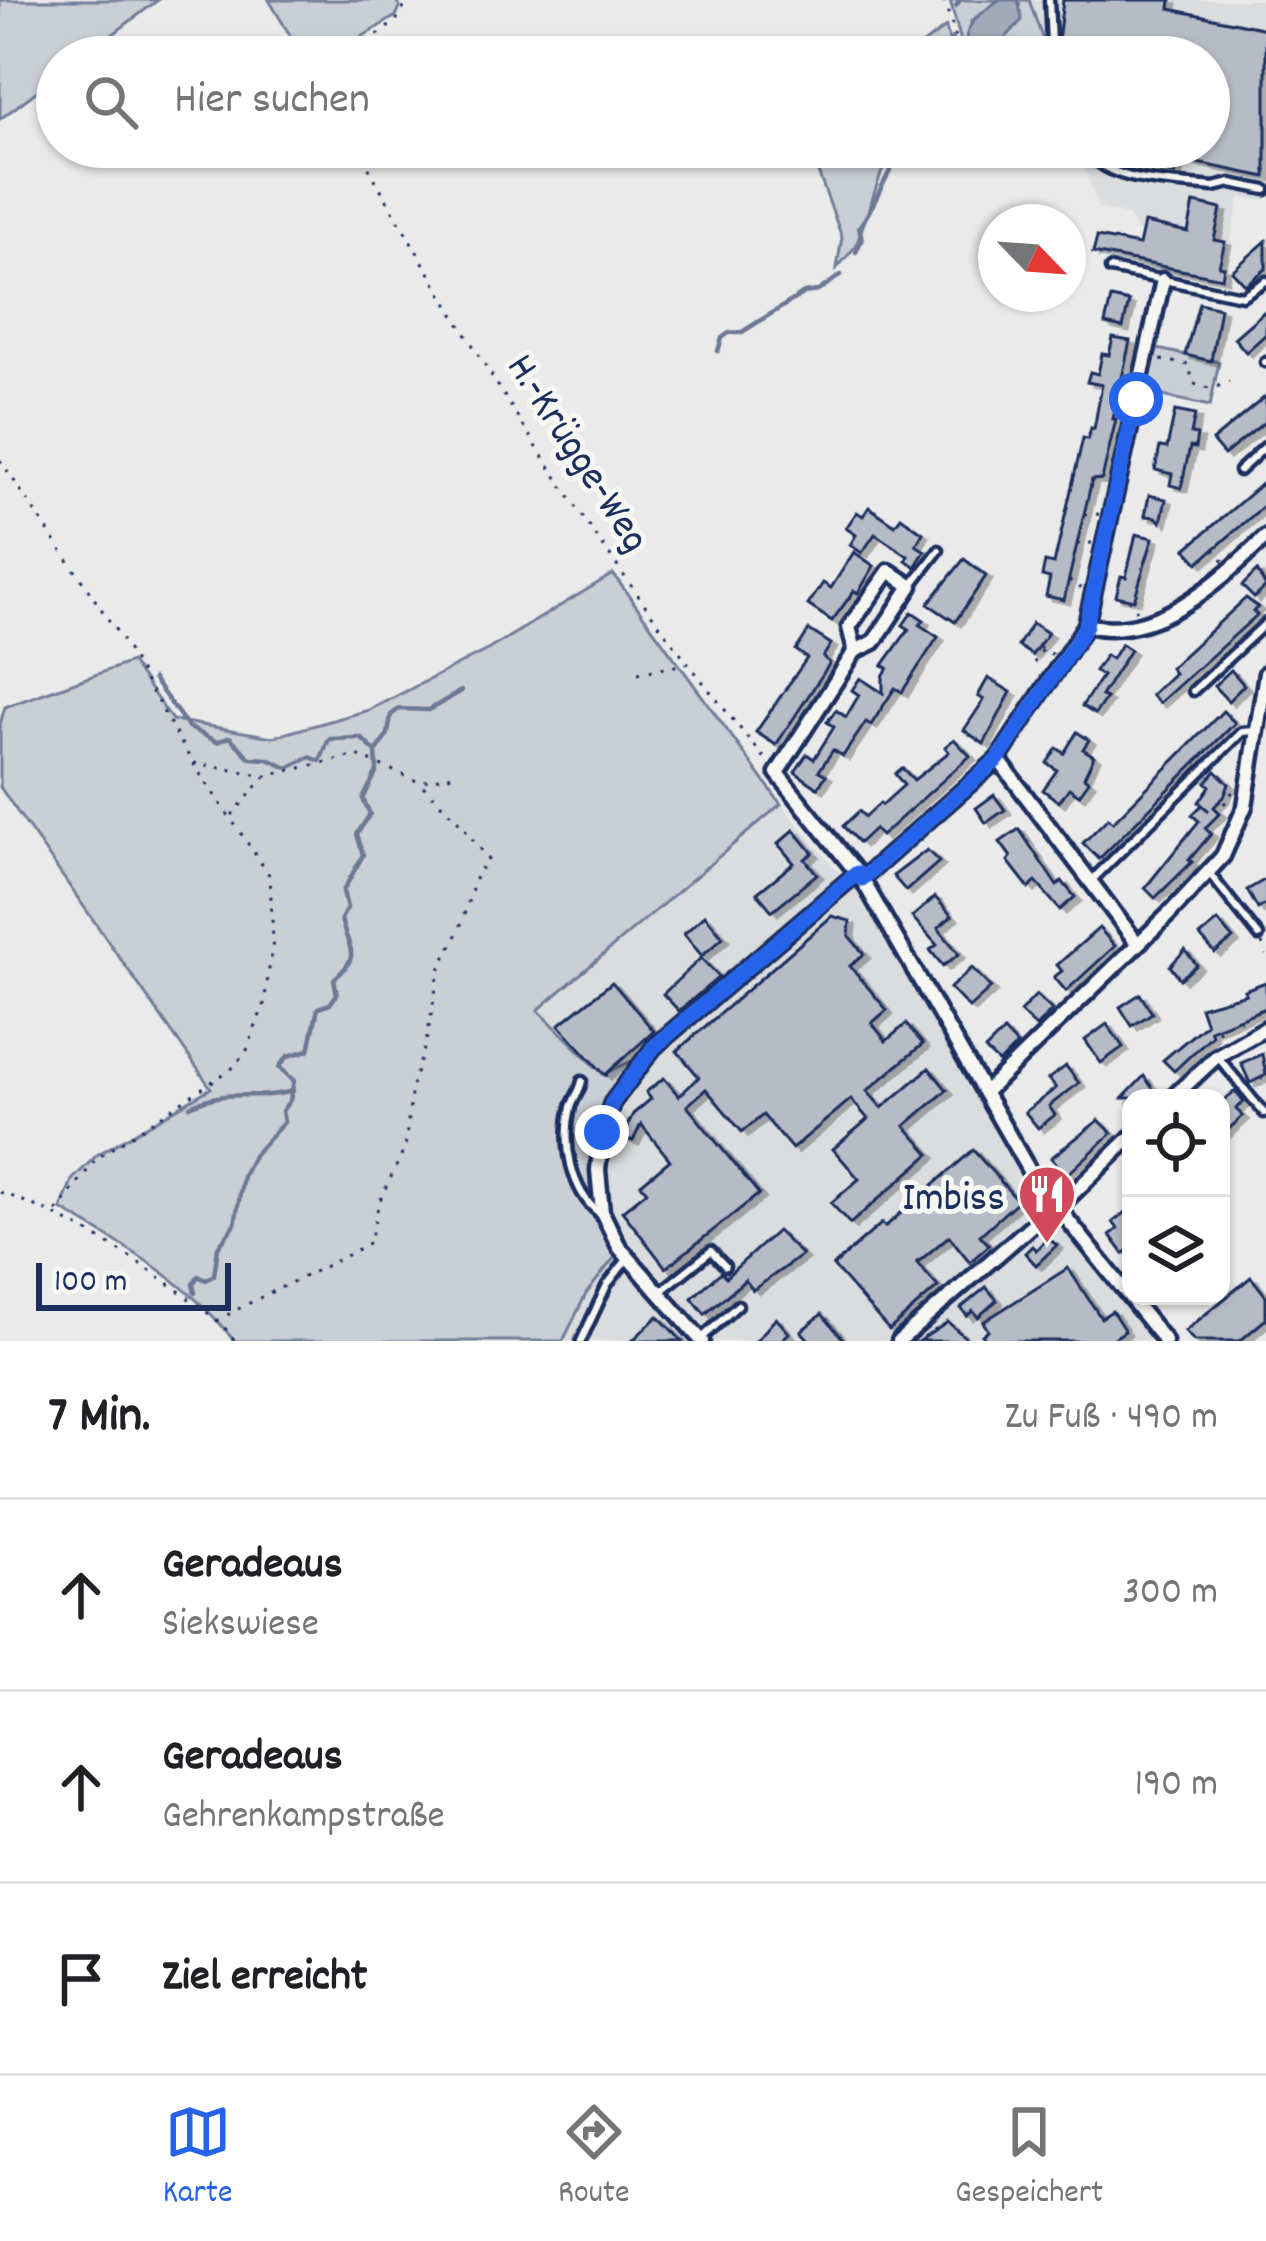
<!DOCTYPE html>
<html lang="de">
<head>
<meta charset="utf-8">
<style>
  :root { --surface:#fff; --page:#f6f6f6; --text:#202124; --muted:#757577; --line:#e0e0e0; --accent:#2563eb }
  body { margin:0; font-family:Dekko,sans-serif; background:var(--page); color:var(--text) }
  .controls { position:absolute; right:36px; bottom:36px; display:grid; overflow:hidden; border-radius:24px; box-shadow:0 3px 9px #0004 }
  .controls button { width:108px; height:108px; display:grid; place-items:center; padding:0; border:0; border-bottom:3px solid var(--line); background:var(--surface); color:var(--text); font:60px sans-serif }
  .compass { position:absolute; left:978px; top:204px; width:108px; height:108px; border-radius:50%; background:var(--surface); box-shadow:0 3px 9px #0004; rotate:115deg }
  .scale { position:absolute; left:36px; bottom:30px; width:195px; box-sizing:border-box; padding-left:12px; border:6px solid #1b2f5e; border-top:0; font-size:33px; line-height:42px; white-space:nowrap; color:#1b2f5e; -webkit-text-stroke:9px #f6f6f2; paint-order:stroke }
  .stop { position:absolute; width:36px; height:36px; margin:-27px; border:9px solid #2563eb; border-radius:50%; background:#fff }
  .stop.end { background:#2563eb; border-color:#fff; box-shadow:0 3px 12px #0008 }
  .list { margin:0; padding:0; list-style:none }
  h2 { display:flex; justify-content:space-between; align-items:center; height:156px; margin:0; padding:0 48px; font-size:51px }
  h2 small { font-size:39px; font-weight:400; color:var(--muted) }
  .list li { display:grid; grid-template-columns:78px 1fr auto; gap:36px; align-items:center; box-sizing:border-box; height:192px; padding:0 48px; border-top:3px solid var(--line) }
  .list b { display:block; font-size:45px; white-space:nowrap }
  .list p { margin:0; font-size:39px; white-space:nowrap; color:var(--muted) }
  .list em { font-size:39px; font-style:normal; color:var(--muted) }
  .icon { flex:none; width:66px; height:66px; fill:none; stroke:currentColor; stroke-width:2; stroke-linecap:round; stroke-linejoin:round }
  .map { position:relative; flex:none; width:1266px; height:1341px; overflow:hidden }
  .search { position:absolute; background:var(--surface); box-shadow:0 3px 9px #0004; left:36px; right:36px; top:36px; height:132px; display:flex; align-items:center; gap:30px; box-sizing:border-box; padding:0 42px; border-radius:66px; color:var(--muted); font-size:45px }
  .sheet { height:732px; background:var(--surface) }
  nav { display:flex; justify-content:space-around; align-items:center; box-sizing:border-box; height:168px; border-top:3px solid var(--line); background:var(--surface); font-size:33px; color:var(--muted) }
  nav a { display:grid; justify-items:center; gap:6px }
  nav .on { color:var(--accent) }
  .map>svg:first-child { display:block }
</style>
</head>
<body>
<div class="map">
<svg width="1266" height="1341" viewBox="0 0 1266 1341">
  <defs>
    <filter id="shadow"><feDropShadow dx="6" dy="4" stdDeviation="0" flood-color="#0004"/></filter>
  </defs>
  <rect width="100%" height="100%" fill="#e9eae9"/>
  <filter id="ink" filterUnits="userSpaceOnUse"><feTurbulence type="fractalNoise" baseFrequency=".00833" numOctaves="2"/><feDisplacementMap in="SourceGraphic" scale="24" xChannelSelector="R" yChannelSelector="G"/><feConvolveMatrix kernelMatrix="1 2 1 2 8 2 1 2 1" color-interpolation-filters="sRGB"/></filter>
  <g filter="url(#ink)">
    <g fill="#dadcde">
      <path d="M1029,0H1266V200L1240,198L1225,267L1192,260L1187,282L1134,271L1142,232L1136,230L1128,215L1098,208L1078,147H1209V57H1048Z"/>
      <path d="M781,804L840,874L634,1060L603,1075L537,1010Z"/>
      <path d="M871,879L1064,1206L1173,1341H563L586,1294L617,1255L610,1240L605,1156L610,1128L658,1050L846,893Z"/>
    </g>
    <g fill="#caced5" stroke="#727e9a" stroke-width="3">
      <path d="M0,0H158L83,57H57V76L0,119Z"/>
      <path d="M269,0H396L400,7L396,16L329,57H303Z"/>
      <path d="M950,0H999L971,21L968,57H965Z"/>
      <path d="M1018,0H1029L1044,43L1024,57H988L999,48L1020,6Z"/>
      <path d="M946,27L952,57H906Z"/>
      <path d="M824,147H902L882,171L856,246L837,268L842,237L815,164Z"/>
      <path d="M1153,348L1219,362L1210,406L1144,392Z"/>
      <path d="M613,574L781,804L538,1010L603,1074L634,1060C606,1104 575,1168 597,1222C602,1233 611,1243 617,1254L586,1294L563,1341H234C190,1282 123,1245 61,1209L72,1180L97,1155L211,1088L0,787V724L5,707L131,662L172,720L273,737L369,710L489,649Z"/>
    </g>
    <path fill="#a2aaba" stroke="#6c7995" stroke-width="3" d="M999,0H1018L1022,20L988,57H968C959,28 977,16 999,0Z"/>
    <g fill="none" stroke-linecap="round" stroke-linejoin="round">
      <g stroke="#6c7995" stroke-width="4.5">
        <path d="M956,6L960,0"/>
        <path d="M952,38L955,57"/>
        <path d="M856,252L862,239L859,227C878,203 883,174 907,147"/>
        <path d="M718,351L722,338L729,333L742,332L804,293L818,291L841,275"/>
        <path d="M153,679L188,727L217,742L230,737L250,758L268,759L288,768L310,757L320,761L329,739L361,738L376,752"/>
        <path d="M190,1106C232,1086 253,1102 293,1091"/>
        <path d="M195,1293L193,1284L198,1276L206,1280L214,1275L218,1247L235,1224L243,1176L253,1156L284,1122L282,1111L290,1100L294,1081L279,1067L288,1056L309,1050L318,1008L330,1004L337,994L334,979C363,954 348,950 341,919L347,908L343,891L363,855L357,834L370,814L363,799L377,771L376,752L388,734L391,715L399,709L429,710L461,691"/>
      </g>
    </g>
    <g fill="#b6bbc6" stroke="#1b2f5e" stroke-width="3" filter="url(#shadow)">
      <path d="M1063,0H1171L1170,9L1266,29V177L1178,159L1175,174L1110,161L1101,154L1099,147H1209V71L1213,57H1076L1077,48L1058,41Z"/>
      <path d="M1194,203L1221,209L1214,240L1225,242L1219,266L1224,267L1222,278L1093,253L1097,237L1139,245L1144,223L1188,232Z"/>
      <path d="M1266,241V269L1245,285L1232,271Z"/>
      <path d="M1111,298L1129,302L1123,328L1105,324Z"/>
      <path d="M1199,303L1220,308L1211,361L1185,355Z"/>
      <path d="M1266,310V334L1246,352L1234,338Z"/>
      <path d="M1113,338L1130,341L1113,419H1116L1102,479L1092,480L1064,600L1046,596L1050,578L1042,576L1045,562L1054,564L1083,438L1088,439L1091,428L1094,429L1102,385L1087,382L1090,372L1098,374L1102,354L1109,355Z"/>
      <path d="M1266,396V421L1224,455L1212,441Z"/>
      <path d="M1175,411L1195,415L1191,434L1197,435L1195,448L1190,447L1181,488L1170,485L1172,474L1155,470L1160,447L1167,448Z"/>
      <path d="M1266,480V504L1198,563L1186,549Z"/>
      <path d="M1149,495L1166,499L1161,522L1156,517L1145,516Z"/>
      <path d="M869,507L895,525L901,517L923,533L916,545L925,551L915,567L906,560L908,556L875,534L862,553L850,545L856,535L846,528L857,512L863,516Z"/>
      <path d="M1136,534L1153,538L1134,600L1116,596L1121,576L1126,577Z"/>
      <path d="M854,552L874,566L858,593L854,591L832,621L808,605L823,583L831,588Z"/>
      <path d="M964,559L986,576L955,622L928,604Z"/>
      <path d="M1257,571L1266,587L1254,598L1242,586Z"/>
      <path d="M1246,598L1258,607L1253,611L1257,615L1159,703L1151,695L1174,673L1170,668Z"/>
      <path d="M912,612L924,620L920,625L938,637L902,692L895,688L871,725L866,722L843,756L833,750L819,771L826,775L818,788L795,772L807,754L814,759L834,727L827,722L836,710L846,717L859,695L852,690L860,678L883,693V676L888,668L883,665L909,629L903,625Z"/>
      <path d="M1032,623L1048,633L1032,655L1018,646Z"/>
      <path d="M809,630L831,644L823,657L830,663L776,745L756,732L807,658L796,650Z"/>
      <path d="M1121,644L1130,650L1101,696L1106,698L1095,714L1082,706L1102,676L1095,671L1106,655L1112,659Z"/>
      <path d="M1231,670L1244,685L1228,701L1214,686Z"/>
      <path d="M988,678L1011,692L984,744L964,730L984,700L978,696Z"/>
      <path d="M1223,711L1235,723L1099,859L1083,843L1108,818L1113,822Z"/>
      <path d="M1077,732L1089,740L1083,749L1094,756L1084,777L1089,781L1079,795L1069,788L1059,802L1043,790L1057,770L1047,763L1057,748L1064,753Z"/>
      <path d="M954,739L970,756L881,836L874,829L859,843L843,826L859,811L865,817L880,803L882,805L904,785L895,774L902,768L914,780L949,752L945,747Z"/>
      <path d="M1216,771L1229,784L1224,797L1214,807L1220,813L1205,828L1211,834L1189,860L1192,862L1155,898L1145,888L1199,821L1192,815L1202,805L1209,811L1199,802L1210,786L1206,782Z"/>
      <path d="M994,795L1005,810L986,823L976,808Z"/>
      <path d="M1019,829L1057,886L1062,881L1075,897L1060,910L1036,882L1029,888L1008,861L1011,857L1000,842Z"/>
      <path d="M794,830L813,853L805,859L817,874L772,911L757,893L794,863L778,844Z"/>
      <path d="M927,850L939,862L906,891L893,876Z"/>
      <path d="M1266,879V904L1258,909L1247,890Z"/>
      <path d="M935,897L952,916L938,928L959,954L943,966L930,950L937,945L912,917Z"/>
      <path d="M705,915L723,937L702,956L684,934Z"/>
      <path d="M832,916L850,921L849,936L864,954L850,966L887,1010L872,1023L886,1041L906,1024L923,1044L867,1091L882,1108L929,1068L947,1090L905,1126L930,1154L850,1224L831,1203L859,1179L833,1149L868,1119L851,1099L792,1149L763,1115L742,1132L706,1089L687,1106L759,1194L666,1268L622,1211L647,1191L641,1184L670,1160L641,1124L633,1141L622,1137L633,1114L651,1099L646,1092L664,1078L679,1096L699,1077L677,1051Z"/>
      <path d="M1218,921L1233,939L1215,953L1200,936Z"/>
      <path d="M1099,928L1115,946L1066,991L1054,977L1062,971L1057,965Z"/>
      <path d="M1185,950L1197,965L1180,979L1170,966Z"/>
      <path d="M701,958L719,977L679,1011L663,994Z"/>
      <path d="M972,968L991,988L969,1008L950,988Z"/>
      <path d="M612,982L654,1031L605,1075L559,1025Z"/>
      <path d="M1266,982V1008L1210,1030L1212,1035L1174,1071L1163,1060L1206,1024L1200,1007L1246,994L1244,990Z"/>
      <path d="M1140,994L1152,1013L1132,1026L1120,1007Z"/>
      <path d="M1036,995L1052,1010L1036,1027L1020,1012Z"/>
      <path d="M1107,1024L1123,1047L1101,1063L1085,1040Z"/>
      <path d="M1004,1031L1017,1045L999,1063L985,1050Z"/>
      <path d="M1262,1054L1266,1075L1250,1083L1241,1063Z"/>
      <path d="M1066,1066L1079,1083L1049,1106L1055,1115L1038,1128L1025,1112L1056,1088L1048,1079Z"/>
      <path d="M1144,1076L1156,1093L1150,1098H1123Z"/>
      <path d="M1235,1091L1244,1102L1236,1109L1243,1116L1221,1136V1103Z"/>
      <path d="M1099,1120L1112,1133L1067,1175L1051,1158Z"/>
      <path d="M973,1150L1018,1201L980,1235L989,1245L970,1262L949,1236L917,1263L938,1287L889,1330L833,1266L882,1223L885,1227Z"/>
      <path d="M1131,1208V1248L1124,1254L1110,1235L1118,1229L1113,1222Z"/>
      <path d="M777,1231L802,1255L753,1290L745,1280L705,1314L692,1298L721,1272L726,1277Z"/>
      <path d="M1047,1238L1057,1245L1036,1265L1025,1253L1032,1246L1036,1250Z"/>
      <path d="M1068,1268L1101,1318L1112,1311L1125,1331L1110,1341H987L982,1335L988,1330L983,1322Z"/>
      <path d="M1251,1277L1266,1296V1319L1240,1341H1194L1185,1331Z"/>
      <path d="M986,1287L997,1300L978,1317L973,1311L967,1316L961,1308Z"/>
      <path d="M822,1314L845,1341H810L801,1331Z"/>
      <path d="M658,1316L682,1341H632Z"/>
      <path d="M776,1318L789,1333L780,1341H756Z"/>
      <path d="M948,1322L969,1341H919Z"/>
    </g>
    <g fill="none" stroke-linecap="round" stroke-linejoin="round">
      <g stroke="#1b2f5e" stroke-width="15">
        <g id="service">
          <path d="M1049,0L1051,43L1058,57"/>
          <path d="M1089,147C1097,184 1181,183 1214,187L1231,183L1266,190"/>
          <path d="M1110,269L1242,296L1266,281"/>
          <path d="M1265,362H1266"/>
          <path d="M1239,471L1266,446"/>
          <path d="M911,586L939,550"/>
          <path d="M1193,691L1266,623"/>
          <path d="M1209,873L1259,936"/>
          <path d="M1091,881L1242,732L1254,731"/>
          <path d="M1217,1056L1264,1113"/>
          <path d="M582,1081C580,1091 574,1098 571,1107C562,1143 571,1191 599,1213"/>
          <path d="M660,1292L711,1251L725,1266"/>
          <path d="M701,1339L738,1305"/>
          <path d="M581,1341L607,1285L628,1258"/>
        </g>
      </g>
      <g stroke="#1b2f5e" stroke-width="21">
        <g id="minor">
          <path d="M889,571L911,586L874,642L855,651L849,627Z"/>
          <path d="M1086,625C1157,642 1219,581 1266,537"/>
          <path d="M855,651L777,773L862,879L1031,1174L1165,1341"/>
          <path d="M998,759L1137,943"/>
          <path d="M862,879L998,759L1086,625L1163,280"/>
          <path d="M985,1092L1168,915L1223,856L1245,806L1266,673"/>
          <path d="M1172,1098L1217,1056L1266,1028"/>
          <path d="M1058,1208L1131,1137"/>
          <path d="M702,1341L619,1247L602,1212L598,1170L602,1132L612,1103L654,1047L857,873"/>
          <path d="M899,1341L1055,1205"/>
        </g>
      </g>
      <g stroke="#1b2f5e" stroke-width="3" stroke-dasharray="3 9" stroke-linecap="butt">
        <path d="M944,0L962,57"/>
        <path d="M349,57L396,21L405,6L402,0"/>
        <path d="M357,147C475,357 612,579 769,763"/>
        <path d="M1161,360L1189,365L1193,383C1208,390 1215,389 1229,381"/>
        <path d="M0,460L121,638L192,762L270,876L273,941L264,1004L247,1050L234,1067L96,1159L56,1212"/>
        <path d="M1084,515L1100,514"/>
        <path d="M1077,544L1093,543"/>
        <path d="M1214,549L1224,561"/>
        <path d="M1069,580L1082,589"/>
        <path d="M1129,599L1137,611"/>
        <path d="M1039,647L1053,655"/>
        <path d="M1034,663L1042,650"/>
        <path d="M638,673L686,664"/>
        <path d="M194,763L266,776L357,755L419,782L458,774"/>
        <path d="M1217,814L1233,791"/>
        <path d="M232,815L265,777"/>
        <path d="M1262,943L1266,955"/>
        <path d="M1228,1023L1241,1021"/>
        <path d="M1209,1039L1219,1031L1217,1027"/>
        <path d="M606,1074L610,1084"/>
        <path d="M1261,1077L1262,1080"/>
        <path d="M0,1192C69,1217 128,1253 187,1297C204,1311 223,1322 235,1341"/>
        <path d="M217,1321C267,1291 320,1272 370,1242L379,1202L405,1148L412,1086L426,1043L439,971L459,931L477,873L488,860L462,825L419,782"/>
      </g>
      <use href="#service" stroke="#f6f6f2" stroke-width="6"/>
      <use href="#minor" stroke="#f6f6f2" stroke-width="12"/>
    </g>
  </g>
  <g fill="none" stroke-linecap="round" stroke-linejoin="round" filter="url(#ink)">
    <path stroke="#2563eb" stroke-width="15" d="M602,1132L612,1103L654,1047L857,873L862,879L998,759L1078,639L1086,625L1136,399"/>
  </g>
  <defs>
    <g id="restaurant-pin" transform="scale(3)"><path d="M0 17L-7.5 6A9.5 9.5 0 1 1 7.5 6Z" fill="#d1495b" stroke="#f6f6f2"/><path d="M-5-6h1v4h1v-4h1v4h1v-4h1v5L-1.5 .5V6h-2V.5L-5-1ZM5-6V6H3V1.5H1.5Q1.5-4 5-6Z" fill="#fff"/></g>
  </defs>
  <g fill-rule="evenodd">
    <use href="#restaurant-pin" x="1047" y="1194"/>
  </g>
  <g text-anchor="middle" stroke-width="10" stroke-linejoin="round" paint-order="stroke">
    <g font-size="42" fill="#1b2f5e" stroke="#f6f6f2">
      <text transform="translate(581 451) rotate(57)" y="15">H.-Krügge-Weg</text>
    </g>
    <g font-size="42" fill="#1b2f5e" stroke="#f6f6f2" text-anchor="end">
      <text x="1005" y="1209">Imbiss</text>
    </g>
  </g>
</svg>
<div class="controls">
<button><svg class="icon" aria-label="locate" viewBox="0 0 24 24"><circle cx="12" cy="12" r="6"/><path d="M12 2v4M12 18v4M2 12h4M18 12h4"/></svg></button>
<button><svg class="icon" aria-label="layers" viewBox="0 0 24 24"><path d="M12 4l9 5-9 5-9-5zM3 14l9 5 9-5"/></svg></button>
</div>
<svg class="compass" viewBox="-18 -18 36 36"><path d="M0-13l5 13h-10z" fill="#e53935"/><path d="M0 13l5-13h-10z" fill="#757577"/></svg>
<div class="scale">100 m</div>
<div class="stop" style="left:1136px;top:399px"></div>
<div class="stop end" style="left:602px;top:1132px"></div>
<div class="search"><svg class="icon" aria-label="search" viewBox="0 0 24 24"><circle cx="10" cy="10" r="6"/><path d="M15 15l6 6"/></svg>Hier suchen</div>
</div>
<section class="sheet">
<h2>7 Min.<small>Zu Fuß · 490 m</small></h2>
<ul class="list">
<li><svg class="icon" aria-label="ahead" viewBox="0 0 24 24"><path d="M12 20V5M6 11l6-6 6 6"/></svg><div><b>Geradeaus</b><p>Siekswiese</p></div><em>300 m</em></li>
<li><svg class="icon" aria-label="ahead" viewBox="0 0 24 24"><path d="M12 20V5M6 11l6-6 6 6"/></svg><div><b>Geradeaus</b><p>Gehrenkampstraße</p></div><em>190 m</em></li>
<li><svg class="icon" aria-label="arrive" viewBox="0 0 24 24"><path d="M6 21V4h12l-3 4 3 4H6"/></svg><div><b>Ziel erreicht</b></div></li>
</ul>
</section>
<nav>
<a class="on"><svg class="icon" aria-label="map" viewBox="0 0 24 24"><path d="M3 6l6-2 6 2 6-2v14l-6 2-6-2-6 2zM9 4v14M15 6v14"/></svg>Karte</a>
<a><svg class="icon" aria-label="directions" viewBox="0 0 24 24"><path d="M12 3l9 9-9 9-9-9zM9 14v-3h6M13 9l2 2-2 2"/></svg>Route</a>
<a><svg class="icon" aria-label="saved" viewBox="0 0 24 24"><path d="M7 4h10v16l-5-4-5 4z"/></svg>Gespeichert</a>
</nav>
</body>
</html>
